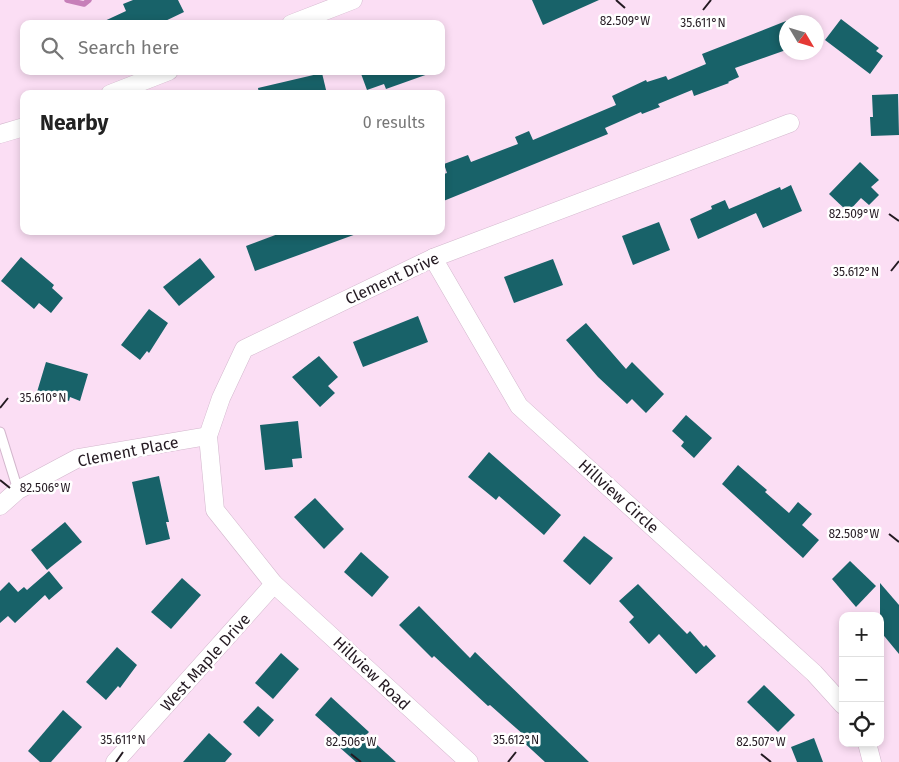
<!DOCTYPE html>
<html lang="en">
<head>
<meta charset="utf-8">
<style>
  :root { --surface:#fff; --page:#f6f6f6; --text:#222; --muted:#767676; --line:#e0e0e0 }
  body { margin:0; font-family:"Fira Sans",sans-serif; background:var(--page); color:var(--text) }
  .controls { position:absolute; right:15px; bottom:15px; display:grid; overflow:hidden; border-radius:10px; box-shadow:0 2px 8px #0003 }
  .controls button { width:45px; height:45px; display:grid; place-items:center; padding:0; border:0; border-bottom:1px solid var(--line); background:var(--surface); color:var(--text); font:25px sans-serif }
  .compass { position:absolute; left:779px; top:15px; width:45px; height:45px; border-radius:50%; background:var(--surface); box-shadow:0 2px 8px #0003; rotate:128deg }
  .list { margin:0; padding:0; list-style:none }
  h2 { display:flex; justify-content:space-between; align-items:center; height:65px; margin:0; padding:0 20px; font-size:21px }
  h2 small { font-size:16px; font-weight:400; color:var(--muted) }
  .icon { flex:none; width:28px; height:28px; fill:none; stroke:currentColor; stroke-width:2; stroke-linecap:round; stroke-linejoin:round }
  .map { position:relative; flex:none; width:899px; height:762px; overflow:hidden }
  .search { position:absolute; background:var(--surface); box-shadow:0 2px 8px #0003; left:20px; top:20px; width:425px; height:55px; display:flex; align-items:center; gap:12px; box-sizing:border-box; padding:0 18px; border-radius:10px; color:var(--muted); font-size:19px }
  .panel { position:absolute; background:var(--surface); box-shadow:0 2px 8px #0003; left:20px; top:90px; width:425px; height:145px; border-radius:10px }
  .map>svg:first-child { display:block }
</style>
</head>
<body>
<div class="map">
<svg width="899" height="762" viewBox="0 0 899 762">
  <rect width="100%" height="100%" fill="#fbdef4"/>
  <g fill="none" stroke-linecap="round" stroke-linejoin="round">
    <path stroke="#c77fb9" stroke-width="5.5" d="M67,0L84,4L89,0"/>
  </g>
  <g fill="#186269">
    <path d="M133,0H178L184,12L159,24H98L126,11L123,4Z"/>
    <path d="M532,0H599L543,25Z"/>
    <path d="M841,19L879,48L876,51L883,56L870,74L825,40Z"/>
    <path d="M786,21V50L735,68L739,77L728,82L729,83L694,96L692,90L658,104L660,107L642,114L641,112L605,128L608,134L441,202V175L447,173L444,164L468,155L471,162L518,144L515,137L529,131L533,140L616,105L612,96L646,80L647,82L666,76L668,80L706,64L702,54Z"/>
    <path d="M360,71H430L431,73L386,89L384,84L367,90Z"/>
    <path d="M322,73L327,94H259L258,88Z"/>
    <path d="M898,94L899,135L871,136L870,117H873L872,95Z"/>
    <path d="M860,162L879,180L871,187L879,195L869,205L861,198L848,212L829,194Z"/>
    <path d="M791,185L802,211L763,228L756,213L698,239L690,219L712,209L711,206L725,200L729,209L780,187L781,190Z"/>
    <path d="M659,222L670,250L633,265L622,236Z"/>
    <path d="M286,231H359V233L255,271L246,246Z"/>
    <path d="M21,257L54,285L52,288L63,298L51,313L39,303L34,309L1,281Z"/>
    <path d="M200,258L215,277L179,306L163,287Z"/>
    <path d="M553,259L563,285L514,303L504,277Z"/>
    <path d="M149,309L168,323L149,353L147,351L140,360L121,345Z"/>
    <path d="M418,316L428,342L363,367L353,342Z"/>
    <path d="M586,323L626,369L632,362L664,394L646,413L632,399L627,404L598,377L566,340Z"/>
    <path d="M319,356L338,377L328,386L335,393L320,407L292,377Z"/>
    <path d="M46,362L88,374L80,401L70,397L69,401L37,392Z"/>
    <path d="M686,415L712,438L694,458L681,446L684,442L672,431Z"/>
    <path d="M298,421L302,458L292,459L293,467L265,470L260,425Z"/>
    <path d="M489,452L561,515L544,535L499,496L496,500L468,477Z"/>
    <path d="M738,465L767,490L765,492L789,513L798,502L812,514L802,525L819,540L803,558L722,484Z"/>
    <path d="M159,476L169,522H166L170,539L146,545L132,482Z"/>
    <path d="M315,498L344,529L324,549L294,517Z"/>
    <path d="M65,522L82,542L47,570L31,550Z"/>
    <path d="M584,536L613,558L590,585L563,561Z"/>
    <path d="M361,552L389,577L372,597L344,572Z"/>
    <path d="M850,561L876,586L856,607L832,579Z"/>
    <path d="M49,571L63,588L49,600L45,595L15,623L8,616L0,623V591L9,582L18,592L24,587L27,590Z"/>
    <path d="M182,578L201,595L171,629L151,612Z"/>
    <path d="M880,583L899,605V654L880,631Z"/>
    <path d="M638,584L687,634L690,631L704,647L706,645L716,656L696,674L659,634L649,644L629,622L634,617L619,601Z"/>
    <path d="M419,606L470,658L475,652L589,762H545L520,739L524,735L490,705L488,706L434,656L432,658L399,625Z"/>
    <path d="M117,647L137,665L120,688L118,686L106,700L86,682Z"/>
    <path d="M281,653L299,669L273,699L255,683Z"/>
    <path d="M764,685L795,715L778,732L747,702Z"/>
    <path d="M331,697L369,732L366,735L396,762H356L338,746L343,740L315,715Z"/>
    <path d="M258,706L274,720L259,737L243,722Z"/>
    <path d="M63,710L82,727L51,762H40L28,751Z"/>
    <path d="M209,733L232,754L225,762H183Z"/>
    <path d="M814,738L823,762H797L791,747Z"/>
  </g>
  <g fill="none" stroke-linecap="round" stroke-linejoin="round">
    <g stroke="#d3b7cd" stroke-width="11">
      <path id="lane" d="M0,432L18,490"/>
    </g>
    <g stroke="#d3b7cd" stroke-width="19">
      <g id="street">
        <path d="M291,24L353,0"/>
        <path d="M110,94L169,71"/>
        <path d="M0,134L24,127"/>
        <path d="M433,258L519,406L814,673L843,705"/>
        <path d="M0,506L18,490L78,458L208,436"/>
        <path d="M867,743L872,762"/>
        <path d="M115,762L274,584"/>
        <path d="M469,762L274,584L215,510L208,436L221,398L244,349L433,258L790,123"/>
      </g>
    </g>
    <use href="#lane" stroke="#fff" stroke-width="9"/>
    <use href="#street" stroke="#fff" stroke-width="18"/>
  </g>
  <path fill="none" stroke="#241a22" stroke-width="2" d="M616,0L625,8M703,10L711,0M889,214L899,221M891,271L899,261M0,408L8,398M0,480L10,488M889,534L899,542M351,754L361,762M761,754L771,762M116,762L123,752M508,762L516,752"/>
  <g text-anchor="middle" stroke-width="5" stroke-linejoin="round" paint-order="stroke">
    <g font-size="16" fill="#241a22" stroke="#fff">
      <text transform="translate(392 278) rotate(-25)" y="6">Clement Drive</text>
      <text transform="translate(128 451) rotate(-11)" y="6">Clement Place</text>
      <text transform="translate(619 496) rotate(42)" y="6">Hillview Circle</text>
      <text transform="translate(205 662) rotate(-48)" y="6">West Maple Drive</text>
      <text transform="translate(372 673) rotate(43)" y="6">Hillview Road</text>
    </g>
  </g>
  <g font-size="12" text-anchor="middle" fill="#241a22" stroke="#fff" stroke-width="5" stroke-linejoin="round" paint-order="stroke">
    <text x="625" y="25">82.509°W</text>
    <text x="703" y="27">35.611°N</text>
    <text x="854" y="218">82.509°W</text>
    <text x="856" y="276">35.612°N</text>
    <text x="43" y="402">35.610°N</text>
    <text x="45" y="492">82.506°W</text>
    <text x="854" y="538">82.508°W</text>
    <text x="123" y="744">35.611°N</text>
    <text x="516" y="744">35.612°N</text>
    <text x="351" y="746">82.506°W</text>
    <text x="761" y="746">82.507°W</text>
  </g>
</svg>
<div class="controls">
<button>+</button>
<button>−</button>
<button><svg class="icon" aria-label="locate" viewBox="0 0 24 24"><circle cx="12" cy="12" r="6"/><path d="M12 2v4M12 18v4M2 12h4M18 12h4"/></svg></button>
</div>
<svg class="compass" viewBox="-18 -18 36 36"><path d="M0-13l5 13h-10z" fill="#e53935"/><path d="M0 13l5-13h-10z" fill="#767676"/></svg>
<div class="search"><svg class="icon" aria-label="search" viewBox="0 0 24 24"><circle cx="10" cy="10" r="6"/><path d="M15 15l6 6"/></svg>Search here</div>
<section class="panel">
<h2>Nearby<small>0 results</small></h2>
<ul class="list">
</ul>
</section>
</div>
</body>
</html>
